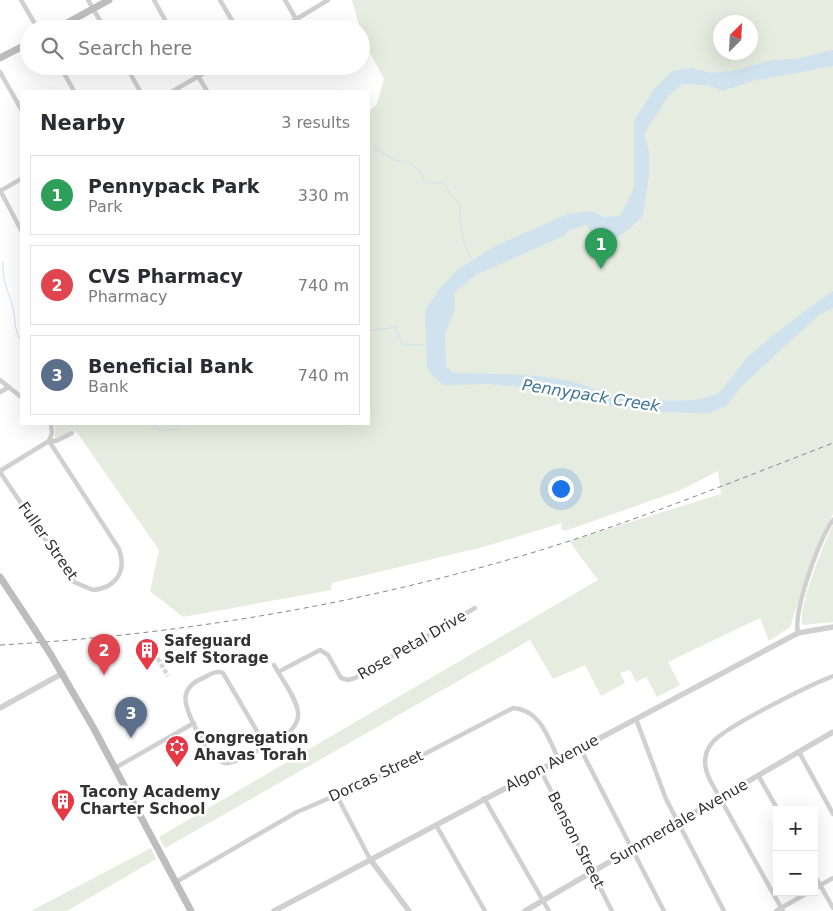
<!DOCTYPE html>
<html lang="en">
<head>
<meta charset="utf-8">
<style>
  :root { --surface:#fff; --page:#f7f7f7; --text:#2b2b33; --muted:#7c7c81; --line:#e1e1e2; --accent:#2563eb }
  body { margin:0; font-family:"DejaVu Sans",sans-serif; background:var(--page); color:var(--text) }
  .controls { position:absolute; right:15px; bottom:15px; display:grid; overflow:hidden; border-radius:0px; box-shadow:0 5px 20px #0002 }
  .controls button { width:45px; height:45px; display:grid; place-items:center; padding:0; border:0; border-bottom:1px solid var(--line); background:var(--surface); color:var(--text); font:25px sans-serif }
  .compass { position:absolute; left:713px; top:15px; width:45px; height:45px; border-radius:50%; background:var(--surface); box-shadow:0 5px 20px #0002; rotate:24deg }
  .you { position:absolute; left:560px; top:488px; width:18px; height:18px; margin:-12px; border:4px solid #fff; border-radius:50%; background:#1a73e8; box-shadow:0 0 0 8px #1a73e833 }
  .badge { display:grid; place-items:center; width:32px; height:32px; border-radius:50%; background:var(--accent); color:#fff; font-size:16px; font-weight:700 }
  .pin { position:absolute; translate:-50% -41px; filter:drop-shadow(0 1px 2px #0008) }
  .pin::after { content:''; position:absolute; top:26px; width:18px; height:15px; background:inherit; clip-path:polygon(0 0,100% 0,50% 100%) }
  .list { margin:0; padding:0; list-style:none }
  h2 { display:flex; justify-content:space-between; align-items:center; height:65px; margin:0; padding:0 20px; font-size:21px }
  h2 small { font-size:16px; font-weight:400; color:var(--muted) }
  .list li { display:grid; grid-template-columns:32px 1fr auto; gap:15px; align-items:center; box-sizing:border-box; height:80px; margin:0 10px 10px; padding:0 10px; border:1px solid var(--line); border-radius:0px }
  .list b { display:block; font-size:19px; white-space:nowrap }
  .list p { margin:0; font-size:16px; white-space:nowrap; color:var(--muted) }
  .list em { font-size:16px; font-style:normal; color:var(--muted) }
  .icon { flex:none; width:28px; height:28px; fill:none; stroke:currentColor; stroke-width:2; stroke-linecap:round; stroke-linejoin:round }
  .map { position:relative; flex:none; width:833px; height:911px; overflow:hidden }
  .search { position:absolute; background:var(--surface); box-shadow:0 5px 20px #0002; left:20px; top:20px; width:350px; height:55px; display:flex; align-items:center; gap:12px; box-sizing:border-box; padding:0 18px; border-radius:28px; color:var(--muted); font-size:19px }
  .panel { position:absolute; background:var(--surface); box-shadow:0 5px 20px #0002; left:20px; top:90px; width:350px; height:335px; border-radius:0px }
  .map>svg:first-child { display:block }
</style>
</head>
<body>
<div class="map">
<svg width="833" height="911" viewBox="0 0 833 911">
  <rect width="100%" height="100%" fill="#fff"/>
  <g fill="#e6ecdf" fill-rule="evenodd">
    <path d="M352,0H833V514L818,543L790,627L769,641L760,618L668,662L680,685L657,697L646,677L636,682L630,670L620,673L625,683L601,696L585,665L553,679L530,640L165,848L159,837L598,580L569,541L721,494L718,471L681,490L565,531L561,529L562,523L483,547L332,583L331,590L183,617L150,591L159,550L78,434L73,430L55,439V424H369V111L377,104L384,79L363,40ZM720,22H750V52H720Z"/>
    <path d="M833,525V622L803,625C795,614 825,540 833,525Z"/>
    <path d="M151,848L156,859L67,911H31Z"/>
  </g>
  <path fill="#cfe2ee" d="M833,50V66L752,81L723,91L708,85L683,84L669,95L644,134C655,161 646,189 643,216C633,224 612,249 597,239C593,236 590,229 587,225L571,229L563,236L476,275L454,293L455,309L445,334L446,367L454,373C493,374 532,373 570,381C582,383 592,389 603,392C631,399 692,407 718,393C723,391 741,363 749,356C776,332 804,311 833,291V308L819,315L775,355L740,388L727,406L709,413L654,412L598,404L522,387L489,384L443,385L431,374L427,367L425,311L440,288L457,270L497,245L568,214L592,211L603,217L620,216L634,188V121L654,89L672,71L691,68L712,73L736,70L771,60L795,59Z"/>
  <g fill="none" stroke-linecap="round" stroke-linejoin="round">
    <g stroke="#cfe2ee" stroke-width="1">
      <path d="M374,145L377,150L394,160L408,162L419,170L425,182L445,184L450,194L459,203C461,223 460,241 472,259"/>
      <path d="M3,262C2,278 7,289 12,304C16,317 13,329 21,341"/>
      <path d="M369,331L396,327L402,344L427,345"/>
      <path d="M152,424L161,431L177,429L181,424"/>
    </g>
    <path stroke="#d6d6d6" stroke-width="4.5" stroke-dasharray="4.5 2" stroke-linecap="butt" d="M151,647L168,676"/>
    <g stroke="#d0d0d0" stroke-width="4.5">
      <path d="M21,0L38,29"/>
      <path d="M88,0L105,29"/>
      <path d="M154,0L170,29"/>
      <path d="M220,0L237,29"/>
      <path d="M285,0L296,19"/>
      <path d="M280,29L328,0"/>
      <path d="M60,66L74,91"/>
      <path d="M126,66L140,91"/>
      <path d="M192,66L207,91"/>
      <path d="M0,72L21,109"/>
      <path d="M173,91L216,66"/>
      <path d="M0,190L21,230"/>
      <path d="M0,191L21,179"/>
      <path d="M0,380L21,397"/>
      <path d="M0,392L9,387"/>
      <path d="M49,441H56L72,433"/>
      <path d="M49,441L52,433L51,424"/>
      <path d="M0,471L49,441"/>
      <path d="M0,472L74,582L93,590C116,588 127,571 119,549L49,441"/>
      <path d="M798,633C793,611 819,539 833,520"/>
      <path d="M278,672L320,650L328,655L341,678L348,680L355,678L475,608"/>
      <path d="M636,719L666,799L724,911"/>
      <path d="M265,745L223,673C216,670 211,674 205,677C197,681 189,684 186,694C181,708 210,760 225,763C235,765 283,738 292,729C296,725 299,718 298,712C296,697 281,678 274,665"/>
      <path d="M580,748L664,911"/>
      <path d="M799,752L833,814"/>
      <path d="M115,768L194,723"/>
      <path d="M540,769L612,911"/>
      <path d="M758,775L778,810"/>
      <path d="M337,796L370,859"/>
      <path d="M484,798L549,911"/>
      <path d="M436,825L485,911"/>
      <path d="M814,874L833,908"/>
      <path d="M176,882L297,812L388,773L513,708C541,710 548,738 559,760"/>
      <path d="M814,889L833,878"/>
      <path d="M776,911L809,892"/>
      <path d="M783,911L711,782C704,769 702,755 712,743C722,728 812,684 833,676"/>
    </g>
    <g stroke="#d0d0d0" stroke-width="5.5">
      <path d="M0,708L63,673"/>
      <path d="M370,859L409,911"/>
      <path d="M274,911L798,633L833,627"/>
      <path d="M525,911L833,732"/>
    </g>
    <g stroke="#bdbdbd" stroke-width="7">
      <path d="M56,29L109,0"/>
      <path d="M0,58L29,43"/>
      <path d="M0,577L35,630"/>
      <path d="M51,655L93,727L191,911"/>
    </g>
    <path stroke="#888" stroke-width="1" stroke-dasharray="5 4" stroke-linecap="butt" d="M0,645C178,635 357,605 528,554C631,523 732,482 833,443"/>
    <path stroke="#bdbdbd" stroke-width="7" d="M35,630L51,655"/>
  </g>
  <defs>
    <g id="building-pin" transform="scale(1.25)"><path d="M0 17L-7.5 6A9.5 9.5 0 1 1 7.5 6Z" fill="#e63946" stroke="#fff"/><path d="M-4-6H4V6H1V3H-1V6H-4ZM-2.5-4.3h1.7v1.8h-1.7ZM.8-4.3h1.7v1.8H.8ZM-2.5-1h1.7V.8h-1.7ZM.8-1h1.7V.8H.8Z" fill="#fff"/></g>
    <g id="synagogue-pin" transform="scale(1.25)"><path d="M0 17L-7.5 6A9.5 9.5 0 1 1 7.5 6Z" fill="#e63946" stroke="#fff"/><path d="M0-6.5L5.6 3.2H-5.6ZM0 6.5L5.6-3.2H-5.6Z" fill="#fff"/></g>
  </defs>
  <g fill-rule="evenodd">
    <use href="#building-pin" x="147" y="650"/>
    <use href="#synagogue-pin" x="177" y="747"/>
    <use href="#building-pin" x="63" y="801"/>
  </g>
  <g text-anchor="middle" stroke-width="5" stroke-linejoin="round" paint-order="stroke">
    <g font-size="15" fill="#333" stroke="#fff">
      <text transform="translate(48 541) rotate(55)" y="5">Fuller Street</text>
      <text transform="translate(412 645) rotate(-30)" y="5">Rose Petal Drive</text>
      <text transform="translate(552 763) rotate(-28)" y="5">Algon Avenue</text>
      <text transform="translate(376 776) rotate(-25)" y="5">Dorcas Street</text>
      <text transform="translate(679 822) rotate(-30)" y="5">Summerdale Avenue</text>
      <text transform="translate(576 840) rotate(63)" y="5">Benson Street</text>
    </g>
    <g font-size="15" font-weight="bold" fill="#333" stroke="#fff" text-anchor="start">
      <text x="164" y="646">Safeguard<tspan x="164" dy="17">Self Storage</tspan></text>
      <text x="194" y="743">Congregation<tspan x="194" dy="17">Ahavas Torah</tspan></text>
      <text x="80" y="797">Tacony Academy<tspan x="80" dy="17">Charter School</tspan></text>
    </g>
    <g font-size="16" font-style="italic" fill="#3f7597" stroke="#fff">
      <text transform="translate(591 395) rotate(9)" y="6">Pennypack Creek</text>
    </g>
  </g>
</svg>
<div class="controls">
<button>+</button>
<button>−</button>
</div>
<svg class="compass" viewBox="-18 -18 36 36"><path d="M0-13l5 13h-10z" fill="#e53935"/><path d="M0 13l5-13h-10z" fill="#7c7c81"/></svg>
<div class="you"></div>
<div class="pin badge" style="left:601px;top:269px;background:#2e9e5b">1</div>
<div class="pin badge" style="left:104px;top:675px;background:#e0444e">2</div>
<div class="pin badge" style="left:131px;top:738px;background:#5c6f8a">3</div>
<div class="search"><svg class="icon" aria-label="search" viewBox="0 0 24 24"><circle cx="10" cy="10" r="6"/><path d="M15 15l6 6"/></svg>Search here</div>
<section class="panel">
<h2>Nearby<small>3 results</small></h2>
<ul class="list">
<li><span class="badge" style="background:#2e9e5b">1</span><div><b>Pennypack Park</b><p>Park</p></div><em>330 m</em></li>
<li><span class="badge" style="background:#e0444e">2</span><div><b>CVS Pharmacy</b><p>Pharmacy</p></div><em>740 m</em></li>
<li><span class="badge" style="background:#5c6f8a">3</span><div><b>Beneficial Bank</b><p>Bank</p></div><em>740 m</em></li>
</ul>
</section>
</div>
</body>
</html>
